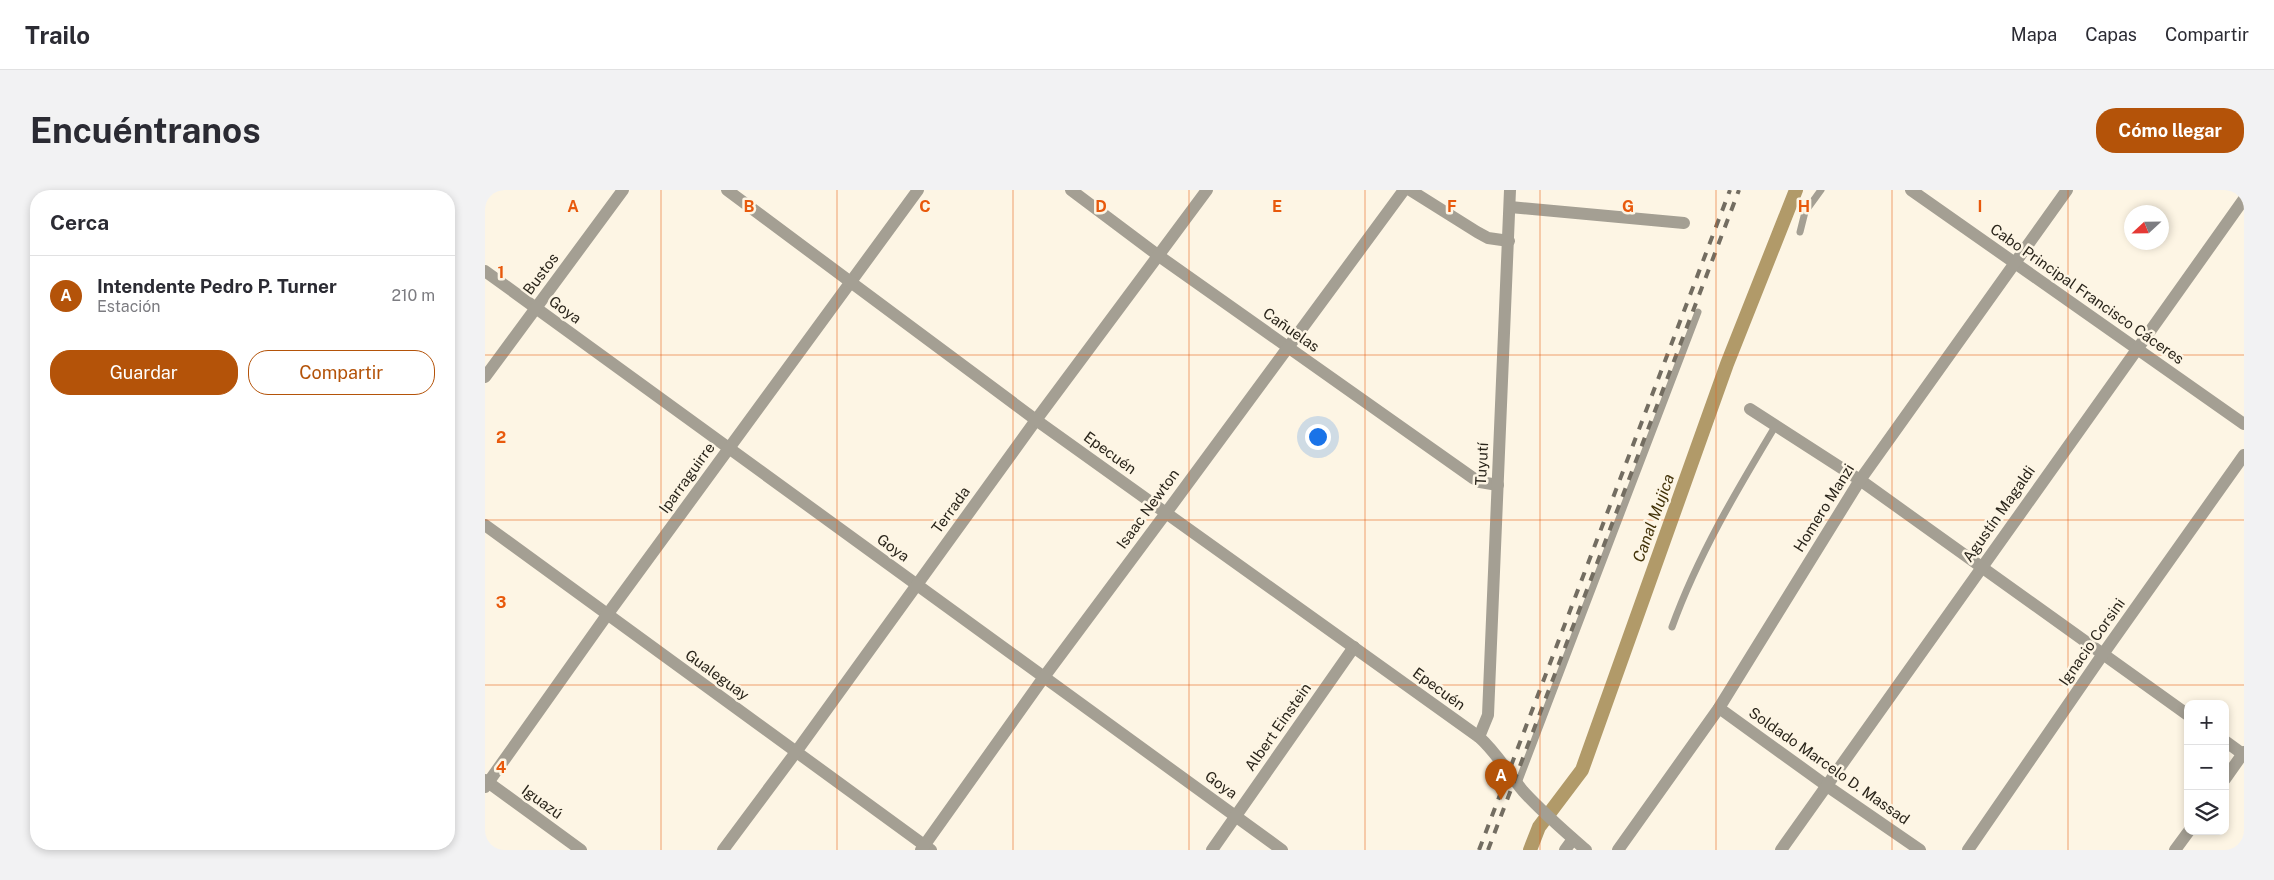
<!DOCTYPE html>
<html lang="es">
<head>
<meta charset="utf-8">
<style>
  :root { --surface:#fff; --page:#f2f2f3; --text:#2b2b33; --muted:#7c7c81; --line:#e1e1e2; --accent:#b45309 }
  body { margin:0; font-family:"Public Sans",sans-serif; background:var(--page); color:var(--text) }
  .controls { position:absolute; right:15px; bottom:15px; display:grid; overflow:hidden; border-radius:10px; box-shadow:0 2px 8px #0003 }
  .controls button { width:45px; height:45px; display:grid; place-items:center; padding:0; border:0; border-bottom:1px solid var(--line); background:var(--surface); color:var(--text); font:25px sans-serif }
  .compass { position:absolute; left:1639px; top:15px; width:45px; height:45px; border-radius:50%; background:var(--surface); box-shadow:0 2px 8px #0003; rotate:248deg }
  .you { position:absolute; left:832px; top:246px; width:18px; height:18px; margin:-12px; border:4px solid #fff; border-radius:50%; background:#1a73e8; box-shadow:0 0 0 8px #1a73e833 }
  .badge { display:grid; place-items:center; width:32px; height:32px; border-radius:50%; background:var(--accent); color:#fff; font-size:16px; font-weight:700 }
  .pin { position:absolute; translate:-50% -41px; filter:drop-shadow(0 1px 2px #0008) }
  .pin::after { content:''; position:absolute; top:26px; width:18px; height:15px; background:inherit; clip-path:polygon(0 0,100% 0,50% 100%) }
  .list { margin:0; padding:0; list-style:none }
  h2 { display:flex; justify-content:space-between; align-items:center; height:65px; margin:0; padding:0 20px; font-size:21px }
  h2 small { font-size:16px; font-weight:400; color:var(--muted) }
  .list li { display:grid; grid-template-columns:32px 1fr auto; gap:15px; align-items:center; box-sizing:border-box; height:80px; padding:0 20px; border-top:1px solid var(--line) }
  .list b { display:block; font-size:19px; white-space:nowrap }
  .list p { margin:0; font-size:16px; white-space:nowrap; color:var(--muted) }
  .list em { font-size:16px; font-style:normal; color:var(--muted) }
  .actions { display:flex; gap:10px; padding:15px 20px }
  .actions a { flex:1; padding:11px 0; border:1px solid var(--accent); border-radius:20px; text-align:center; font-size:18px; color:var(--accent) }
  .actions .main { background:var(--accent); color:#fff }
  .icon { flex:none; width:28px; height:28px; fill:none; stroke:currentColor; stroke-width:2; stroke-linecap:round; stroke-linejoin:round }
  .map { position:relative; flex:none; width:1759px; height:660px; overflow:hidden; border-radius:20px }
  header { display:flex; align-items:center; gap:30px; box-sizing:border-box; height:70px; padding:0 25px; background:var(--surface); border-bottom:1px solid var(--line) }
  header strong { font-size:24px }
  nav { display:flex; gap:28px; margin-inline-start:auto; font-size:18px }
  .intro { display:flex; align-items:center; justify-content:space-between; box-sizing:border-box; height:120px; padding:0 30px }
  h1 { margin:0; font-size:35px }
  .button { padding:12px 22px; border-radius:20px; background:var(--accent); color:#fff; font-size:18px; font-weight:700 }
  main { display:flex; gap:30px; padding:0 30px }
  aside { flex:1; background:var(--surface); border-radius:20px; box-shadow:0 2px 8px #0003 }
  .map>svg:first-child { display:block }
</style>
</head>
<body>
<header>
<strong>Trailo</strong>
<nav><a>Mapa</a><a>Capas</a><a>Compartir</a></nav>
</header>
<div class="intro"><h1>Encuéntranos</h1><a class="button">Cómo llegar</a></div>
<main>
<aside>
<h2>Cerca<small></small></h2>
<ul class="list">
<li><span class="badge">A</span><div><b>Intendente Pedro P. Turner</b><p>Estación</p></div><em>210 m</em></li>
</ul>
<div class="actions"><a class="main">Guardar</a><a>Compartir</a></div>
</aside>
<div class="map">
<svg width="1759" height="660" viewBox="0 0 1759 660">
  <rect width="100%" height="100%" fill="#fdf5e4"/>
  <g fill="none" stroke-linecap="round" stroke-linejoin="round">
    <path stroke="#b19a69" stroke-width="14" d="M1045,660L1054,637L1097,580L1242,174L1311,0"/>
    <g stroke="#a49f93" stroke-width="7">
      <path d="M1315,42L1320,22L1336,0"/>
      <path d="M1187,437C1213,365 1252,300 1291,235"/>
      <path d="M1033,593L1213,122"/>
    </g>
    <g stroke="#a49f93" stroke-width="12">
      <path d="M586,0L674,66L988,288L995,292L1013,295"/>
      <path d="M925,0L992,42L1003,48L1024,51"/>
      <path d="M1426,0L1759,234"/>
      <path d="M1025,17L1199,33"/>
      <path d="M0,81L797,660"/>
      <path d="M0,187L138,0"/>
      <path d="M1265,219L1375,290L1703,525"/>
      <path d="M681,323L919,0"/>
      <path d="M0,335L446,660"/>
      <path d="M1234,518L1342,596L1435,660"/>
      <path d="M994,547L1003,525L1025,0"/>
      <path d="M1740,551L1759,565"/>
      <path d="M1740,589L1759,562"/>
      <path d="M0,590L96,660"/>
      <path d="M0,597L122,425L433,0"/>
      <path d="M238,660L311,562L551,230L722,0"/>
      <path d="M727,660L869,457"/>
      <path d="M1080,660L1088,649"/>
      <path d="M1133,660L1234,518L1375,290L1582,0"/>
      <path d="M1296,660L1759,9"/>
      <path d="M1483,660L1618,464L1759,265"/>
      <path d="M1690,660L1704,641"/>
    </g>
    <g stroke="#a49f93" stroke-width="12">
      <path d="M242,0L551,230L994,547C1012,563 1023,583 1038,601C1058,623 1079,641 1101,660"/>
      <path d="M436,660L559,487L681,323"/>
    </g>
    <g stroke="#736d61" stroke-width="4" stroke-dasharray="9 9" stroke-linecap="butt">
      <path d="M994,660L1245,0"/>
      <path d="M1003,660L1254,0"/>
    </g>
  </g>
  <path fill="none" stroke="#e8590c" stroke-width="1" stroke-opacity="0.55" d="M176,0V660M352,0V660M528,0V660M704,0V660M880,0V660M1055,0V660M1231,0V660M1407,0V660M1583,0V660M0,165H1759M0,330H1759M0,495H1759"/>
  <g text-anchor="middle" stroke-width="5" stroke-linejoin="round" paint-order="stroke">
    <g font-size="15" fill="#2a251b" stroke="#fdf5e4">
      <text transform="translate(56 84) rotate(-53)" y="5">Bustos</text>
      <text transform="translate(1602 104) rotate(35)" y="5">Cabo Principal Francisco Cáceres</text>
      <text transform="translate(80 120) rotate(36)" y="5">Goya</text>
      <text transform="translate(806 140) rotate(35)" y="5">Cañuelas</text>
      <text transform="translate(625 263) rotate(36)" y="5">Epecuén</text>
      <text transform="translate(997 274) rotate(-87)" y="5">Tuyutí</text>
      <text transform="translate(202 288) rotate(-54)" y="5">Iparraguirre</text>
      <text transform="translate(1339 318) rotate(-58)" y="5">Homero Manzi</text>
      <text transform="translate(663 319) rotate(-54)" y="5">Isaac Newton</text>
      <text transform="translate(466 320) rotate(-54)" y="5">Terrada</text>
      <text transform="translate(1514 324) rotate(-55)" y="5">Agustín Magaldi</text>
      <text transform="translate(408 358) rotate(36)" y="5">Goya</text>
      <text transform="translate(1607 452) rotate(-55)" y="5">Ignacio Corsini</text>
      <text transform="translate(232 485) rotate(36)" y="5">Gualeguay</text>
      <text transform="translate(954 499) rotate(36)" y="5">Epecuén</text>
      <text transform="translate(793 537) rotate(-55)" y="5">Albert Einstein</text>
      <text transform="translate(1344 576) rotate(35)" y="5">Soldado Marcelo D. Massad</text>
      <text transform="translate(736 595) rotate(36)" y="5">Goya</text>
      <text transform="translate(57 612) rotate(36)" y="5">Iguazú</text>
    </g>
    <g font-size="16" font-style="italic" fill="#423208" stroke="#fdf5e4">
      <text transform="translate(1168 328) rotate(-70)" y="6">Canal Mujica</text>
    </g>
  </g>
  <g font-size="16" text-anchor="middle" font-weight="bold" fill="#e8590c" stroke="#fdf5e4" stroke-width="5" stroke-linejoin="round" paint-order="stroke">
    <text x="88" y="22">A</text>
    <text x="264" y="22">B</text>
    <text x="440" y="22">C</text>
    <text x="616" y="22">D</text>
    <text x="792" y="22">E</text>
    <text x="967" y="22">F</text>
    <text x="1143" y="22">G</text>
    <text x="1319" y="22">H</text>
    <text x="1495" y="22">I</text>
    <text x="16" y="88">1</text>
    <text x="16" y="253">2</text>
    <text x="16" y="418">3</text>
    <text x="16" y="583">4</text>
  </g>
</svg>
<div class="controls">
<button>+</button>
<button>−</button>
<button><svg class="icon" aria-label="layers" viewBox="0 0 24 24"><path d="M12 4l9 5-9 5-9-5zM3 14l9 5 9-5"/></svg></button>
</div>
<svg class="compass" viewBox="-18 -18 36 36"><path d="M0-13l5 13h-10z" fill="#e53935"/><path d="M0 13l5-13h-10z" fill="#7c7c81"/></svg>
<div class="you"></div>
<div class="pin badge" style="left:1016px;top:610px">A</div>
</div>
</main>
</body>
</html>
